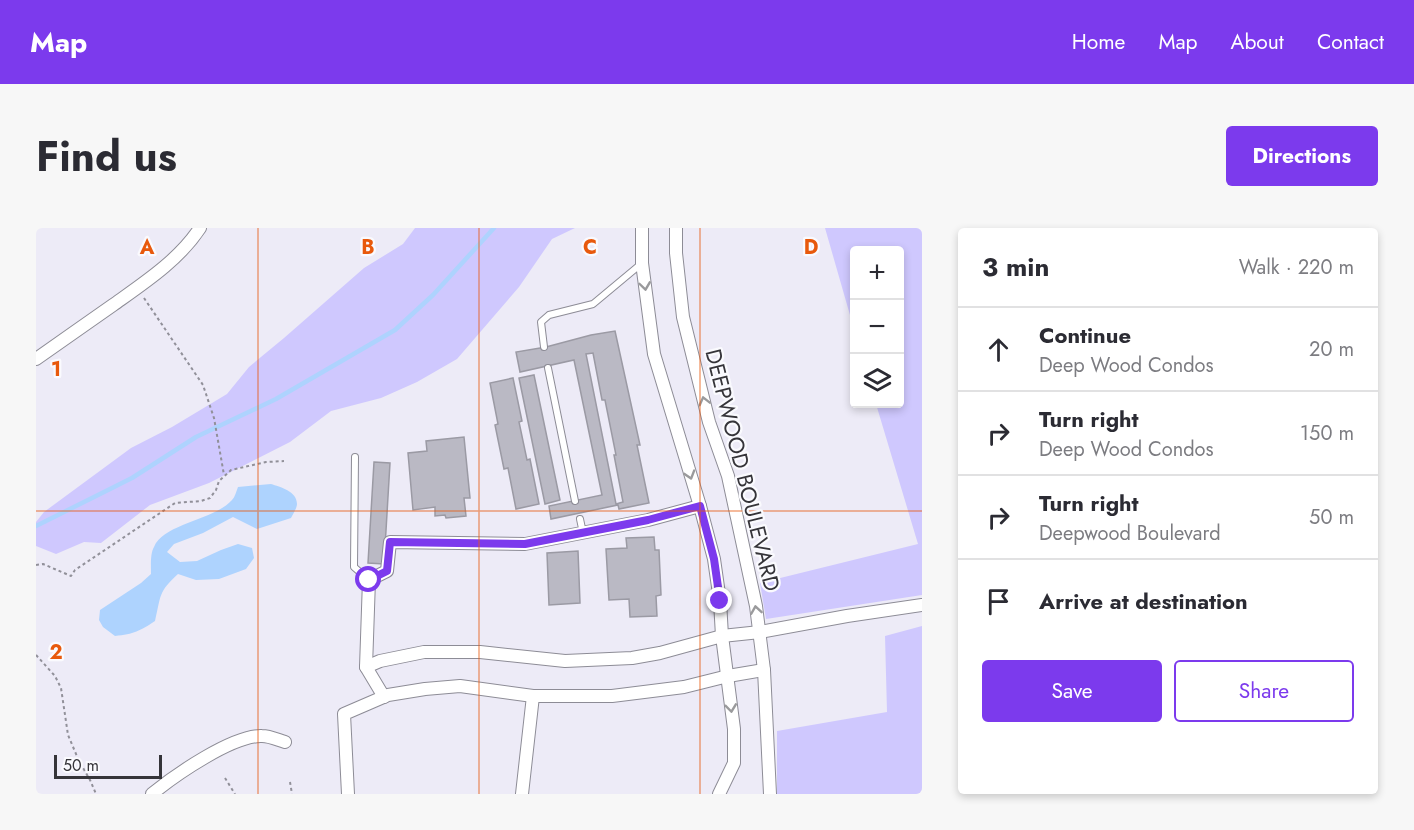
<!DOCTYPE html>
<html lang="en">
<head>
<meta charset="utf-8">
<style>
  :root { --surface:#fff; --page:#f7f7f7; --text:#2b2b33; --muted:#7c7c81; --line:#e1e1e2; --accent:#7c3aed }
  body { margin:0; font-family:Jost,sans-serif; background:var(--page); color:var(--text) }
  .controls { position:absolute; right:18px; top:18px; display:grid; overflow:hidden; border-radius:6px; box-shadow:0 3px 9px #0003 }
  .controls button { width:54px; height:54px; display:grid; place-items:center; padding:0; border:0; border-bottom:2px solid var(--line); background:var(--surface); color:var(--text); font:30px sans-serif }
  .scale { position:absolute; left:18px; bottom:15px; width:108px; box-sizing:border-box; padding-left:6px; border:3px solid #353439; border-top:0; font-size:16px; line-height:21px; white-space:nowrap; color:#353439; -webkit-text-stroke:4px #fafafe; paint-order:stroke }
  .stop { position:absolute; width:18px; height:18px; margin:-14px; border:4px solid #7c3aed; border-radius:50%; background:#fff }
  .stop.end { background:#7c3aed; border-color:#fff; box-shadow:0 2px 6px #0008 }
  .list { margin:0; padding:0; list-style:none }
  h2 { display:flex; justify-content:space-between; align-items:center; height:78px; margin:0; padding:0 24px; font-size:26px }
  h2 small { font-size:20px; font-weight:400; color:var(--muted) }
  .list li { display:grid; grid-template-columns:39px 1fr auto; gap:18px; align-items:center; box-sizing:border-box; height:84px; padding:0 24px; border-top:2px solid var(--line) }
  .list b { display:block; font-size:22px; white-space:nowrap }
  .list p { margin:0; font-size:20px; white-space:nowrap; color:var(--muted) }
  .list em { font-size:20px; font-style:normal; color:var(--muted) }
  .actions { display:flex; gap:12px; padding:18px 24px }
  .actions a { flex:1; padding:14px 0; border:2px solid var(--accent); border-radius:6px; text-align:center; font-size:21px; color:var(--accent) }
  .actions .main { background:var(--accent); color:#fff }
  .icon { flex:none; width:33px; height:33px; fill:none; stroke:currentColor; stroke-width:2; stroke-linecap:round; stroke-linejoin:round }
  .map { position:relative; flex:none; width:886px; height:566px; overflow:hidden; border-radius:6px }
  header { display:flex; align-items:center; gap:36px; box-sizing:border-box; height:84px; padding:0 30px; background:var(--accent); color:#fff }
  header strong { font-size:28px }
  nav { display:flex; gap:33px; margin-inline-start:auto; font-size:21px }
  .intro { display:flex; align-items:center; justify-content:space-between; box-sizing:border-box; height:144px; padding:0 36px }
  h1 { margin:0; font-size:42px }
  .button { padding:15px 27px; border-radius:6px; background:var(--accent); color:#fff; font-size:21px; font-weight:700 }
  main { display:flex; gap:36px; padding:0 36px }
  aside { flex:1; background:var(--surface); border-radius:6px; box-shadow:0 3px 9px #0003 }
  .map>svg:first-child { display:block }
</style>
</head>
<body>
<header>
<strong>Map</strong>
<nav><a>Home</a><a>Map</a><a>About</a><a>Contact</a></nav>
</header>
<div class="intro"><h1>Find us</h1><a class="button">Directions</a></div>
<main>
<div class="map">
<svg width="886" height="566" viewBox="0 0 886 566">
  <rect width="100%" height="100%" fill="#edebf7"/>
  <g fill="#cfc8fe">
    <path d="M379,0H539L516,11L483,59L421,131L381,154L345,170L295,183L254,214L173,255L114,277L65,315L48,314L20,326L0,318V294L8,284L95,220L136,199L191,166L213,139L248,110L328,40L367,16Z"/>
    <path d="M789,0H886V367L730,391L724,355L882,316L840,176H864V22H818V101Z"/>
    <path d="M886,398V566H741V503L851,484L849,408Z"/>
  </g>
  <path fill="#aed3fe" d="M235,256C244,259 261,263 261,276C261,280 257,286 255,290L221,301L197,289L167,305L138,316L131,324L144,334L161,333L185,322L202,316L216,320L218,330L210,341L183,351L160,352L142,346C122,364 125,368 119,393C104,403 98,406 79,408L67,399L63,392L64,382L105,355L115,346C115,338 114,326 118,319C128,295 177,293 196,272C199,269 200,264 202,259Z"/>
  <g fill="none" stroke-linecap="round" stroke-linejoin="round">
    <path stroke="#aed3fe" stroke-width="4.5" d="M0,298L96,250L160,209L240,171L359,102L397,67L458,0"/>
  </g>
  <g fill="#bab9c4" stroke="#9b9aa4" stroke-width="1.5" fill-rule="evenodd">
    <path d="M579,103L604,217H601L613,275L583,281L582,277L515,291L513,278L566,267L538,132L484,144L480,124L510,119L555,107ZM557,125L566,172H569L580,227H578L587,274L580,276L550,126Z"/>
    <path d="M498,147L524,272L509,276L483,150Z"/>
    <path d="M477,150L486,193L483,194L491,232L494,231L503,276L480,281L472,240L468,241L459,197L462,196L454,155Z"/>
    <path d="M428,209L434,270H428L430,288L410,290L409,287L399,288V279L377,282L372,225L391,223L390,213Z"/>
    <path d="M338,234L354,235L348,336L332,335Z"/>
    <path d="M618,309L619,322H623L625,367L620,368L621,388L594,389L593,371L573,372L570,321L591,320L590,310Z"/>
    <path d="M542,323L544,375L513,377L511,325Z"/>
  </g>
  <g fill="none" stroke-linecap="round" stroke-linejoin="round">
    <g stroke="#8d8c96" stroke-width="8">
      <g id="lane">
        <path d="M508,119L505,94L513,87L557,76L605,36"/>
        <path d="M512,140L539,273"/>
        <path d="M319,229L318,339L333,352"/>
        <path d="M544,291L547,305"/>
      </g>
    </g>
    <g stroke="#8d8c96" stroke-width="14">
      <g id="street">
        <path d="M606,0V35L618,126L664,278L678,331L684,373L686,408L698,501V535L683,566"/>
        <path d="M640,0V25L647,89L673,194L692,248L720,378L728,442L734,566"/>
        <path d="M0,131C26,113 51,95 77,77C108,55 143,32 164,0"/>
        <path d="M330,439L344,433L388,424H444L529,433L596,430L624,425L686,408L724,404L811,388L886,377"/>
        <path d="M348,469L330,439L333,352L351,343L354,314L489,316L612,292L664,278"/>
        <path d="M116,566C139,547 197,507 226,508C234,508 242,512 249,514"/>
        <path d="M312,566L308,486L352,467L389,461L424,458L497,468H576L648,459L692,448L728,442"/>
        <path d="M486,566L497,468"/>
      </g>
    </g>
    <g stroke="#919099" stroke-width="2" stroke-dasharray="3 3" stroke-linecap="butt">
      <path d="M108,70L167,157L178,190L188,247"/>
      <path d="M0,337L7,336L35,348L39,342L139,275L165,273L174,270L180,262L183,253L195,242L230,234L248,233"/>
      <path d="M0,427L19,448L25,460L32,507L43,533L54,552L60,566"/>
      <path d="M189,550L199,566"/>
      <path d="M254,554L256,566"/>
    </g>
    <use href="#lane" stroke="#fff" stroke-width="6"/>
    <use href="#street" stroke="#fff" stroke-width="12"/>
  </g>
  <defs><path id="oneway-chevron" d="M-2-3.5L2.5 0L-2 3.5" fill="none" stroke-width="1.6" stroke-linecap="round" stroke-linejoin="round" transform="scale(1.5)"/></defs>
  <g stroke="#9a9a9c">
    <use href="#oneway-chevron" transform="translate(609 58) rotate(82)"/>
    <use href="#oneway-chevron" transform="translate(668 173) rotate(-104)"/>
    <use href="#oneway-chevron" transform="translate(654 247) rotate(73)"/>
    <use href="#oneway-chevron" transform="translate(720 382) rotate(-99)"/>
    <use href="#oneway-chevron" transform="translate(695 480) rotate(83)"/>
  </g>
  <g fill="none" stroke-linecap="round" stroke-linejoin="round">
    <path stroke="#7c3aed" stroke-width="8" d="M333,352L351,343L354,314L489,316L612,292L664,278L678,331L684,373"/>
  </g>
  <path fill="none" stroke="#e8590c" stroke-width="1.5" stroke-opacity="0.55" d="M222,0V566M443,0V566M664,0V566M0,283H886"/>
  <g text-anchor="middle" stroke-width="4.5" stroke-linejoin="round" paint-order="stroke">
    <g font-size="22" fill="#353439" stroke="#fafafe">
      <text transform="translate(707 242) rotate(76)" y="8">DEEPWOOD BOULEVARD</text>
    </g>
  </g>
  <g font-size="20" text-anchor="middle" font-weight="bold" fill="#e8590c" stroke="#fafafe" stroke-width="4.5" stroke-linejoin="round" paint-order="stroke">
    <text x="111" y="26">A</text>
    <text x="332" y="26">B</text>
    <text x="554" y="26">C</text>
    <text x="775" y="26">D</text>
    <text x="20" y="148">1</text>
    <text x="20" y="431">2</text>
  </g>
</svg>
<div class="controls">
<button>+</button>
<button>−</button>
<button><svg class="icon" aria-label="layers" viewBox="0 0 24 24"><path d="M12 4l9 5-9 5-9-5zM3 14l9 5 9-5"/></svg></button>
</div>
<div class="scale">50 m</div>
<div class="stop" style="left:333px;top:352px"></div>
<div class="stop end" style="left:684px;top:373px"></div>
</div>
<aside>
<h2>3 min<small>Walk · 220 m</small></h2>
<ul class="list">
<li><svg class="icon" aria-label="ahead" viewBox="0 0 24 24"><path d="M12 20V5M6 11l6-6 6 6"/></svg><div><b>Continue</b><p>Deep Wood Condos</p></div><em>20 m</em></li>
<li><svg class="icon" aria-label="right" viewBox="0 0 24 24"><path d="M7 20v-9h11M14 6l5 5-5 5"/></svg><div><b>Turn right</b><p>Deep Wood Condos</p></div><em>150 m</em></li>
<li><svg class="icon" aria-label="right" viewBox="0 0 24 24"><path d="M7 20v-9h11M14 6l5 5-5 5"/></svg><div><b>Turn right</b><p>Deepwood Boulevard</p></div><em>50 m</em></li>
<li><svg class="icon" aria-label="arrive" viewBox="0 0 24 24"><path d="M6 21V4h12l-3 4 3 4H6"/></svg><div><b>Arrive at destination</b></div></li>
</ul>
<div class="actions"><a class="main">Save</a><a>Share</a></div>
</aside>
</main>
</body>
</html>
